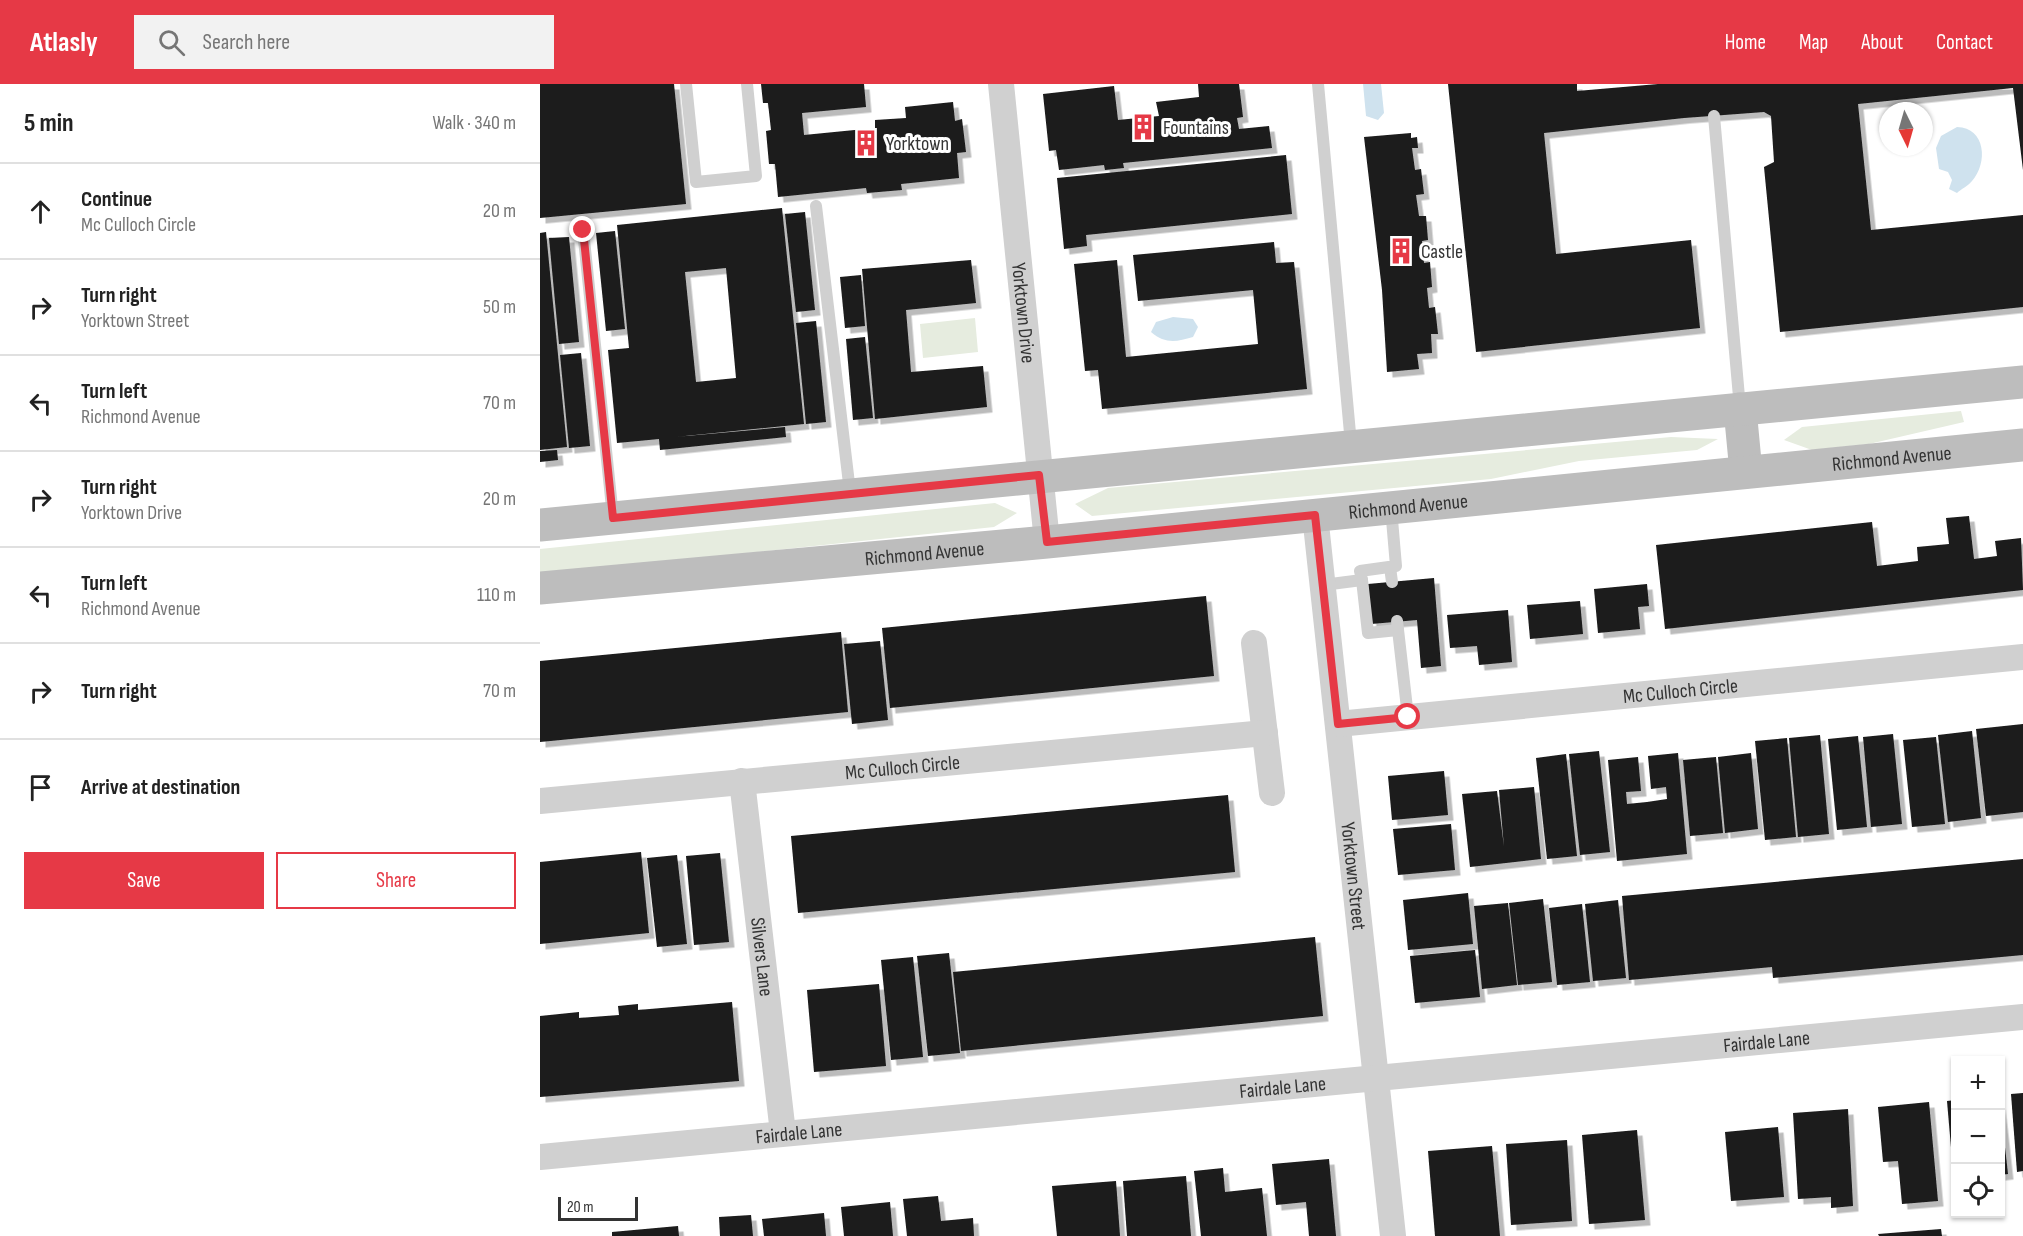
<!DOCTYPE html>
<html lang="en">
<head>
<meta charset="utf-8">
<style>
  :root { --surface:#fff; --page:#f2f2f2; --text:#222; --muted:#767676; --line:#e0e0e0; --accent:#e63946 }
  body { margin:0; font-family:"Sofia Sans Condensed",sans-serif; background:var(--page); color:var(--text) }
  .controls { position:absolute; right:18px; bottom:18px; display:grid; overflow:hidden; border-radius:0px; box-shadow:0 2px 4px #0004 }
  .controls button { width:54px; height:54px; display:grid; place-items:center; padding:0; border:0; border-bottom:2px solid var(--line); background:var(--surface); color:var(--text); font:30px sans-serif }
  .compass { position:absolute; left:1339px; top:18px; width:54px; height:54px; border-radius:50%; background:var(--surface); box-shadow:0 2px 4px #0004; rotate:175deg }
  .scale { position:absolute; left:18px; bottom:15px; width:80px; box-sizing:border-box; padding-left:6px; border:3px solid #333; border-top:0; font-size:16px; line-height:21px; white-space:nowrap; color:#333; -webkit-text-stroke:4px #fff; paint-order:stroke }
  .stop { position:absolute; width:18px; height:18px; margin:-14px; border:4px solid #e63946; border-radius:50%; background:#fff }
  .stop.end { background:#e63946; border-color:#fff; box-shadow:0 2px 6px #0008 }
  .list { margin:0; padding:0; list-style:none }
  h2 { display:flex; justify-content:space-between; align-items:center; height:78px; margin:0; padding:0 24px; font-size:26px }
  h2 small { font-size:20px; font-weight:400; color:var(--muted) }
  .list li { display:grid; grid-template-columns:39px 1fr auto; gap:18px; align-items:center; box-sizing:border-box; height:96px; padding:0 24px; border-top:2px solid var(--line) }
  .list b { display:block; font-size:22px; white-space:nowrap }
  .list p { margin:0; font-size:20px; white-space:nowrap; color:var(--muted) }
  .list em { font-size:20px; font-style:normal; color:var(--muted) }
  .actions { display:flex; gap:12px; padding:18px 24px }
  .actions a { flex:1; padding:14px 0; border:2px solid var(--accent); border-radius:0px; text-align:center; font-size:21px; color:var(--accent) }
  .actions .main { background:var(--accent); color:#fff }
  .icon { flex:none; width:33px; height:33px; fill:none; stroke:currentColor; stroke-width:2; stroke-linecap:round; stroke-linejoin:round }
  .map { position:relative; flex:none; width:1483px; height:1152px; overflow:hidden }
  header { display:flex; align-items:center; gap:36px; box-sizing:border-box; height:84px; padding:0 30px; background:var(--accent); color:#fff }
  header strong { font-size:28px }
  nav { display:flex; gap:33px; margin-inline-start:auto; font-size:21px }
  .search { width:420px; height:54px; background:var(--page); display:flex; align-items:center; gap:15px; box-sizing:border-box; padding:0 21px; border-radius:0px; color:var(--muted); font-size:22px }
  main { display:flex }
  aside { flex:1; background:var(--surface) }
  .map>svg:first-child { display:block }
</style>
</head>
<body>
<header>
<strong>Atlasly</strong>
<div class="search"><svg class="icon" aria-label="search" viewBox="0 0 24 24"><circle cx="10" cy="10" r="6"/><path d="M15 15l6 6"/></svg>Search here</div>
<nav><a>Home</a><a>Map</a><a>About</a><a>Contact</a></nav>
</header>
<main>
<aside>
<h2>5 min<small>Walk · 340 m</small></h2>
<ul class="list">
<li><svg class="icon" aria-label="ahead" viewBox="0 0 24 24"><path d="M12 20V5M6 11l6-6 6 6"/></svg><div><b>Continue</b><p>Mc Culloch Circle</p></div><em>20 m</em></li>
<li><svg class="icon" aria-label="right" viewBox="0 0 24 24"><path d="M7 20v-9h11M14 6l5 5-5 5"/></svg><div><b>Turn right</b><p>Yorktown Street</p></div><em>50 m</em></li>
<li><svg class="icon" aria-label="left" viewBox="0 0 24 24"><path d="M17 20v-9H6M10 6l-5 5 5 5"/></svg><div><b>Turn left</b><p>Richmond Avenue</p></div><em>70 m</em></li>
<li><svg class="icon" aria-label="right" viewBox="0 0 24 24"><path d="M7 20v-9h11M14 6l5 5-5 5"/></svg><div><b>Turn right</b><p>Yorktown Drive</p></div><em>20 m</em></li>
<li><svg class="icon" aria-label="left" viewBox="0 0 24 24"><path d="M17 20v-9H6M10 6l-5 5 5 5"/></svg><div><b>Turn left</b><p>Richmond Avenue</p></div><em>110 m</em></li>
<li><svg class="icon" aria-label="right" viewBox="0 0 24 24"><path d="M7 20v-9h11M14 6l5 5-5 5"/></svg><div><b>Turn right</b></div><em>70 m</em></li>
<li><svg class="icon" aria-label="arrive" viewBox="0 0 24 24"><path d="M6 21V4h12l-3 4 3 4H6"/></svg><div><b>Arrive at destination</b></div></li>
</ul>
<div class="actions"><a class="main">Save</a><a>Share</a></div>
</aside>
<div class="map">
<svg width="1483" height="1152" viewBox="0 0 1483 1152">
  <defs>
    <filter id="shadow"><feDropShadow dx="5.5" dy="5.5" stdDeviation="0" flood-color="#0004"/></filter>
  </defs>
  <rect width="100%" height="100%" fill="#fff"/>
  <g fill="#e6ecdf">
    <path d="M435,234L438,268L383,274L380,240Z"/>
    <path d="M1421,327L1424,338L1329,360L1272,366L1244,356L1262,343Z"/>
    <path d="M1131,353L1178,355L1157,366L1039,377L951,395L552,432L535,420L568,404Z"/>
    <path d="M455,419L477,429L454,443L0,491V465Z"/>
  </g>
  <g fill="#cfe2ee">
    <path d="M823,0H841L844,29L838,36L826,32Z"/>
    <path d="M1417,43C1446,44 1448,79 1432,97C1428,102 1421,105 1417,109L1409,105L1412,96L1408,88L1399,85L1396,64L1401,52Z"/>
    <path d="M633,233L653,235L658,243L653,253C636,258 625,260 611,248L616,238Z"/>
  </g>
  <g fill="#1a1a1a" fill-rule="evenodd" filter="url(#shadow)">
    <path d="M0,0H134L146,120L0,134Z"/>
    <path d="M221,0H324L326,23L262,29L264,51L335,44V36L366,34L365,23L413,18L415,37L422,35L426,68L417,69L419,94L361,100L362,106L327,109L326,104L238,113L235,80H229L226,47L231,46L228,19H223Z"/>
    <path d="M658,0H699L703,33L697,34L699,45L729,42L732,64L583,79L584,84L565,86L564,81L519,86L516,66L509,67L503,10L574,2L578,36L619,32L616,18L659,13Z"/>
    <path d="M908,0H1037V7L1118,0H1483V86L1473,4L1318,20L1331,146L1483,131V223L1240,248L1224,83L1234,78L1231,32L1224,28L1144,34L1004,49L1016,170L1151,156L1160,244L936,268Z"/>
    <path d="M871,49V54L877,53L878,64H872L875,86L881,85L884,110L876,111L879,132H886L888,156L882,157L884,179L890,178L892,203L887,204L889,224L895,223L898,250H891L892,269L877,270L879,285L847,288L842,206L824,53Z"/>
    <path d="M746,71L752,130L546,151L547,162L524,165L517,94Z"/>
    <path d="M242,124L264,340L135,353L245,343L246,353L120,366L119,355L77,359L68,266L89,264L77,141ZM186,184L196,294L156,298L145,188Z"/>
    <path d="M265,128L275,226L256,228L245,130Z"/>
    <path d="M75,147L85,245L66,247L56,149Z"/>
    <path d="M6,148L27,363L0,366V149Z"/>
    <path d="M29,153L39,258L19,260L9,154Z"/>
    <path d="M734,158L736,179L754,178L767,305L562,325L558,286L545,287L534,180L577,176L586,273L718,260L713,206L598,217L593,171Z"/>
    <path d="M431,176L436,219L366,226L371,288L443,282L447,323L335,335L322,185Z"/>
    <path d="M321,191L325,242L305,244L300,193Z"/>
    <path d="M276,237L286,338L266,340L256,239Z"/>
    <path d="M325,253L333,334L313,336L306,255Z"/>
    <path d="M41,269L50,362L29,364L20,271Z"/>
    <path d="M17,366L18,376L0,378V367Z"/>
    <path d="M1429,432L1434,475L1457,472L1455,457L1481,454L1483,506L1125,545L1116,461L1332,438L1337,482L1378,477L1377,463L1409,460L1406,434Z"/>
    <path d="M894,494L901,582L881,584L877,536L831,540L828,500Z"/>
    <path d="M1107,500L1109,522L1098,523L1100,545L1058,549L1054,505Z"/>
    <path d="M666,512L674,592L350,624L342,544Z"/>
    <path d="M1040,517L1043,550L990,555L987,521Z"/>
    <path d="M968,526L972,578L939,581L937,562L910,564L907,531Z"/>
    <path d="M301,548L308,628L0,658V577Z"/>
    <path d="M340,557L348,636L312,640L304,560Z"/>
    <path d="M1483,640V728L1446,732L1436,645Z"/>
    <path d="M1432,647L1441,734L1408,738L1398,651Z"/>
    <path d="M1353,650L1362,740L1331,743L1323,653Z"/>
    <path d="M1280,651L1289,750L1258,753L1249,654Z"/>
    <path d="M1318,652L1327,743L1297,746L1288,655Z"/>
    <path d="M1396,653L1405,740L1372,743L1363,656Z"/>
    <path d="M1247,654L1256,753L1225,756L1215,657Z"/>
    <path d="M1059,667L1070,768L1040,771L1029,670Z"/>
    <path d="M1138,669L1147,770L1077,777L1068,676L1098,673L1101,707L1086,708L1087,720L1107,718L1127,715L1126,703L1111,705L1108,672Z"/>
    <path d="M1211,669L1218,745L1185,749L1178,673Z"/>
    <path d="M1026,670L1037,772L1007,775L996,674Z"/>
    <path d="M1176,673L1183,749L1150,752L1143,676Z"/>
    <path d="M904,687L908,731L852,736L848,692Z"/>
    <path d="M994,703L1001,775L930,783L922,710L957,707L964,763L959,706Z"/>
    <path d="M688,711L695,788L258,829L251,752Z"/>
    <path d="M911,740L915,786L858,791L853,745Z"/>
    <path d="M101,768L109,849L0,860V778Z"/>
    <path d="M180,769L189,858L154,861L146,772Z"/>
    <path d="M137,771L147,860L117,863L107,774Z"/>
    <path d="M1483,775V871L1233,894L1232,883L1089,896L1082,812Z"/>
    <path d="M928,809L933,860L868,866L863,816Z"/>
    <path d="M1003,815L1012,898L978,901L969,819Z"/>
    <path d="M1078,816L1086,894L1053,897L1045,820Z"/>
    <path d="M968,819L977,901L942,905L934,822Z"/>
    <path d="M1042,820L1050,898L1017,901L1009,824Z"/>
    <path d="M775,853L783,932L421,967L413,888Z"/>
    <path d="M935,866L940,913L875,919L870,872Z"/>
    <path d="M409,869L420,969L388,972L377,872Z"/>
    <path d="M373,873L383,973L351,976L341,876Z"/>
    <path d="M339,900L346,982L274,988L267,906Z"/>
    <path d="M192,918L199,997L0,1013V932L39,928V934L79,931L78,922L98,920V926Z"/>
    <path d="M1483,1009V1087L1477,1088L1471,1010Z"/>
    <path d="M1416,1016V1098H1414L1407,1017Z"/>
    <path d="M1389,1018L1398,1117L1362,1120L1358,1077L1343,1078L1338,1023Z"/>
    <path d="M1460,1019L1468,1090L1460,1091Z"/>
    <path d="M1308,1025L1313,1122L1291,1124V1113L1258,1115L1253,1029Z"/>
    <path d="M1238,1043L1244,1113L1191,1117L1185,1048Z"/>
    <path d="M1097,1046L1105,1136L1049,1140L1042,1051Z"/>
    <path d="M1027,1056L1032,1137L971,1141L966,1060Z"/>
    <path d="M952,1062L960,1152H895L888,1067Z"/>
    <path d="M789,1075L796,1152H769L766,1118L736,1121L732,1080Z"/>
    <path d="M683,1084L685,1108L722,1104L727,1152H661L654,1087Z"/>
    <path d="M646,1092L651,1152H587L583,1097Z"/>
    <path d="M576,1097L580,1152H517L512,1102Z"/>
    <path d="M398,1112L401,1137L433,1134L434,1152H367L363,1115Z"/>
    <path d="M350,1118L353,1152H304L301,1123Z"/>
    <path d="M284,1129L286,1152H224L222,1135Z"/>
    <path d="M211,1131L213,1152H180L179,1133Z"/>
    <path d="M138,1142L139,1152H72V1148Z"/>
    <path d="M1401,1145L1402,1152H1339L1338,1150Z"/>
  </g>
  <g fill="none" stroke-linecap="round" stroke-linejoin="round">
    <g stroke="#d0d0d0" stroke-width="12">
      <path d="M146,0L156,98L216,92L207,0"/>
      <path d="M778,0L811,360"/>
      <path d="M1174,32L1200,324"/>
      <path d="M276,122L310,408"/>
      <path d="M43,146L73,433"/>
      <path d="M850,483L852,498"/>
      <path d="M822,496L828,549L858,546"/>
      <path d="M783,501L822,496L820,487L856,482L851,424"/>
      <path d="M857,537L868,633"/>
    </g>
    <g stroke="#d0d0d0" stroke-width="26">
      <path id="s1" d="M461,0L507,458"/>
      <path id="s2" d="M775,431L853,1152"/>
      <path d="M714,559L732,709"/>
      <path id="s3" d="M798,640L1483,573"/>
      <path id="s4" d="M202,697L243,1049"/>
      <path id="s5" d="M0,717L725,649"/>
      <path id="s6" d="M0,1073L1483,933"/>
    </g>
    <g stroke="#bdbdbd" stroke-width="33">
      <path d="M1200,325L1206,388"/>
      <path d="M0,441L1483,298"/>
      <path id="s7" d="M0,504L507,458L1483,361"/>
    </g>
  </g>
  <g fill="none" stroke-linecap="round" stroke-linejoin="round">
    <path stroke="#e63946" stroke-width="8" d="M43,146L73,434L499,391L507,458L775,431L798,640L868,633"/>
  </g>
  <defs>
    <g id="building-bare" transform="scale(2.07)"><path d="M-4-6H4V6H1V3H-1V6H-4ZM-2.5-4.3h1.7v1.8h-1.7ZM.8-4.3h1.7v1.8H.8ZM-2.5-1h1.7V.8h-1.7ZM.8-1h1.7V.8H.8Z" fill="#e63946" stroke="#fff" stroke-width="2.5" paint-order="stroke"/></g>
  </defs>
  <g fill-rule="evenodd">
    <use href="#building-bare" x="603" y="43"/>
    <use href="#building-bare" x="326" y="59"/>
    <use href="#building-bare" x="861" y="167"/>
  </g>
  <g text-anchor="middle" stroke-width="6" stroke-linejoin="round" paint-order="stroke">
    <g font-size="20" fill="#333" stroke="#fff" text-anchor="start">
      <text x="623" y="50">Fountains</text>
      <text x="346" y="66">Yorktown</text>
      <text x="881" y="174">Castle</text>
    </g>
    <g font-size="20" fill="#333" stroke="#fff">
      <text dy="7" stroke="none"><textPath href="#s1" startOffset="230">Yorktown Drive</textPath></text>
      <text dy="7" stroke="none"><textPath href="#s7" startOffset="1358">Richmond Avenue</textPath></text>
      <text dy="7" stroke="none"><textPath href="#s7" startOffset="872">Richmond Avenue</textPath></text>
      <text dy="7" stroke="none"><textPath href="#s7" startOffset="386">Richmond Avenue</textPath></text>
      <text dy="7" stroke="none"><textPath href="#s3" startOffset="344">Mc Culloch Circle</textPath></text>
      <text dy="7" stroke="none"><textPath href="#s5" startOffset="364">Mc Culloch Circle</textPath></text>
      <text dy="7" stroke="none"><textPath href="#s2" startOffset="363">Yorktown Street</textPath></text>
      <text dy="7" stroke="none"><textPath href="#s4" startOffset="177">Silvers Lane</textPath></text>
      <text dy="7" stroke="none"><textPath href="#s6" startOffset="1232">Fairdale Lane</textPath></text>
      <text dy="7" stroke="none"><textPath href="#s6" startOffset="746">Fairdale Lane</textPath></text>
      <text dy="7" stroke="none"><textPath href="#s6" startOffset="260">Fairdale Lane</textPath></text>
    </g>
  </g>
</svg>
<div class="controls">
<button>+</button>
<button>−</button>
<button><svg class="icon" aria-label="locate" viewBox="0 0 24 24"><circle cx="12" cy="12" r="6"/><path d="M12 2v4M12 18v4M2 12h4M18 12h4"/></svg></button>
</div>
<svg class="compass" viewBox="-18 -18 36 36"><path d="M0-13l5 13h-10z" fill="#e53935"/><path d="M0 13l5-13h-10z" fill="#767676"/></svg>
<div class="scale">20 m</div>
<div class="stop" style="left:868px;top:633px"></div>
<div class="stop end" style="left:43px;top:146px"></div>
</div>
</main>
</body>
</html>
